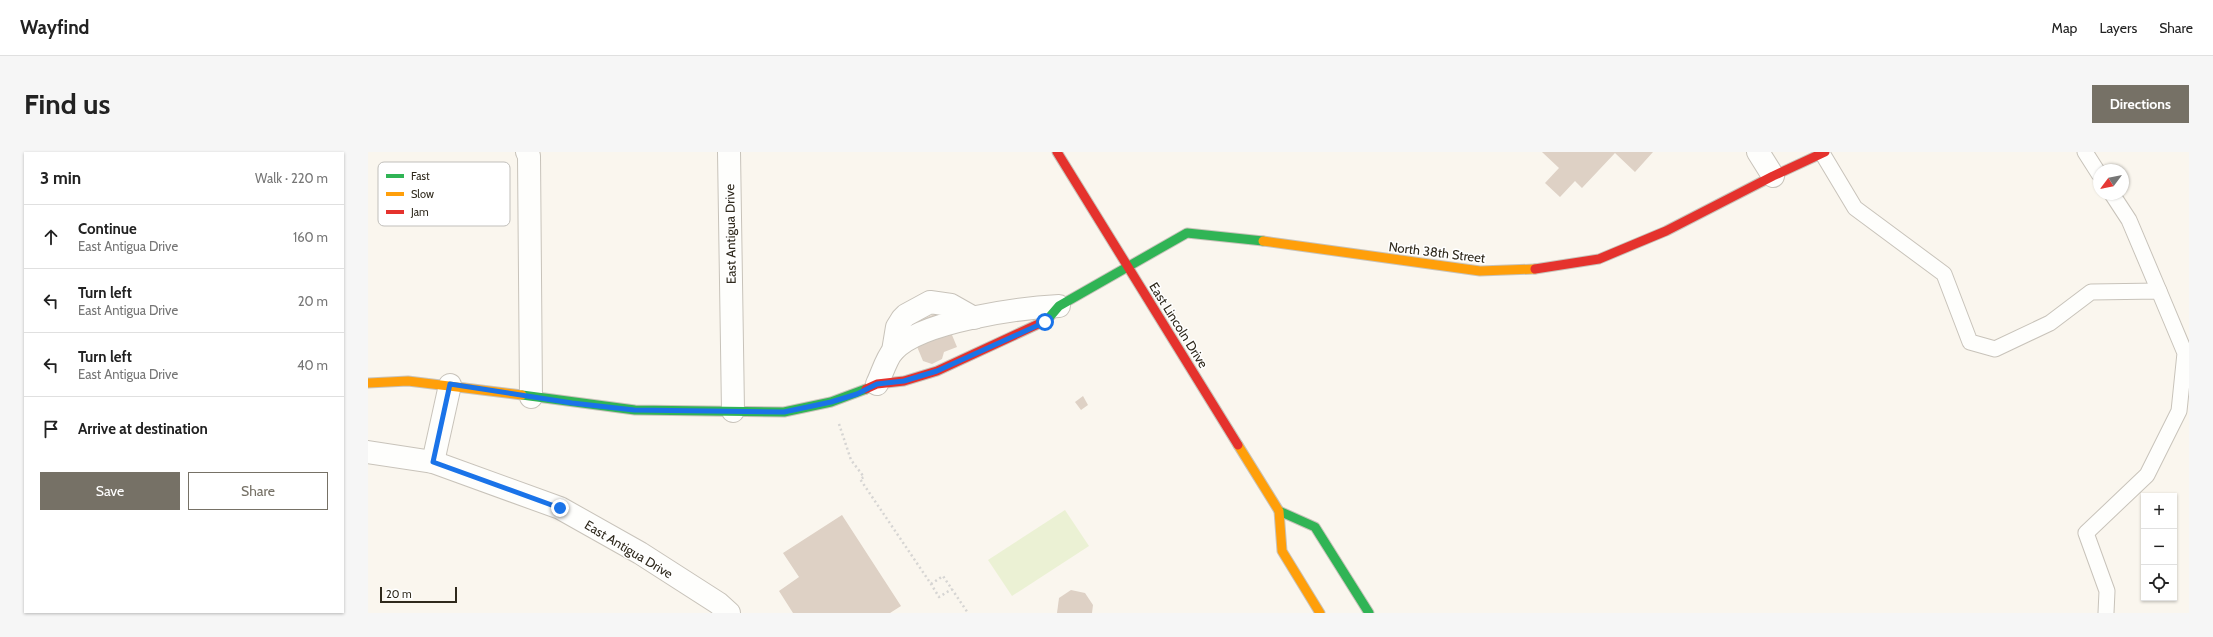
<!DOCTYPE html>
<html lang="en">
<head>
<meta charset="utf-8">
<style>
  :root { --surface:#fff; --page:#f6f6f6; --text:#222; --muted:#767676; --line:#e0e0e0; --accent:#767166 }
  body { margin:0; font-family:Cabin,sans-serif; background:var(--page); color:var(--text) }
  .controls { position:absolute; right:12px; bottom:12px; display:grid; overflow:hidden; border-radius:0px; box-shadow:0 1px 3px #0004 }
  .controls button { width:36px; height:36px; display:grid; place-items:center; padding:0; border:0; border-bottom:1px solid var(--line); background:var(--surface); color:var(--text); font:20px sans-serif }
  .compass { position:absolute; left:1725px; top:12px; width:36px; height:36px; border-radius:50%; background:var(--surface); box-shadow:0 1px 3px #0004; rotate:238deg }
  .scale { position:absolute; left:12px; bottom:10px; width:77px; box-sizing:border-box; padding-left:4px; border:2px solid #2f291c; border-top:0; font-size:11px; line-height:14px; white-space:nowrap; color:#2f291c; -webkit-text-stroke:3px #fff; paint-order:stroke }
  .stop { position:absolute; width:12px; height:12px; margin:-9px; border:3px solid #1a73e8; border-radius:50%; background:#fff }
  .stop.end { background:#1a73e8; border-color:#fff; box-shadow:0 1px 4px #0008 }
  .list { margin:0; padding:0; list-style:none }
  h2 { display:flex; justify-content:space-between; align-items:center; height:52px; margin:0; padding:0 16px; font-size:17px }
  h2 small { font-size:13px; font-weight:400; color:var(--muted) }
  .list li { display:grid; grid-template-columns:26px 1fr auto; gap:12px; align-items:center; box-sizing:border-box; height:64px; padding:0 16px; border-top:1px solid var(--line) }
  .list b { display:block; font-size:15px; white-space:nowrap }
  .list p { margin:0; font-size:13px; white-space:nowrap; color:var(--muted) }
  .list em { font-size:13px; font-style:normal; color:var(--muted) }
  .actions { display:flex; gap:8px; padding:12px 16px }
  .actions a { flex:1; padding:9px 0; border:1px solid var(--accent); border-radius:0px; text-align:center; font-size:14px; color:var(--accent) }
  .actions .main { background:var(--accent); color:#fff }
  .icon { flex:none; width:22px; height:22px; fill:none; stroke:currentColor; stroke-width:2; stroke-linecap:round; stroke-linejoin:round }
  .map { position:relative; flex:none; width:1821px; height:461px; overflow:hidden; border-radius:0px }
  header { display:flex; align-items:center; gap:24px; box-sizing:border-box; height:56px; padding:0 20px; background:var(--surface); border-bottom:1px solid var(--line) }
  header strong { font-size:19px }
  nav { display:flex; gap:22px; margin-inline-start:auto; font-size:14px }
  .intro { display:flex; align-items:center; justify-content:space-between; box-sizing:border-box; height:96px; padding:0 24px }
  h1 { margin:0; font-size:28px }
  .button { padding:10px 18px; border-radius:0px; background:var(--accent); color:#fff; font-size:14px; font-weight:700 }
  main { display:flex; gap:24px; padding:0 24px }
  aside { flex:1; background:var(--surface); border-radius:0px; box-shadow:0 1px 3px #0004 }
  .map>svg:first-child { display:block }
</style>
</head>
<body>
<header>
<strong>Wayfind</strong>
<nav><a>Map</a><a>Layers</a><a>Share</a></nav>
</header>
<div class="intro"><h1>Find us</h1><a class="button">Directions</a></div>
<main>
<aside>
<h2>3 min<small>Walk · 220 m</small></h2>
<ul class="list">
<li><svg class="icon" aria-label="ahead" viewBox="0 0 24 24"><path d="M12 20V5M6 11l6-6 6 6"/></svg><div><b>Continue</b><p>East Antigua Drive</p></div><em>160 m</em></li>
<li><svg class="icon" aria-label="left" viewBox="0 0 24 24"><path d="M17 20v-9H6M10 6l-5 5 5 5"/></svg><div><b>Turn left</b><p>East Antigua Drive</p></div><em>20 m</em></li>
<li><svg class="icon" aria-label="left" viewBox="0 0 24 24"><path d="M17 20v-9H6M10 6l-5 5 5 5"/></svg><div><b>Turn left</b><p>East Antigua Drive</p></div><em>40 m</em></li>
<li><svg class="icon" aria-label="arrive" viewBox="0 0 24 24"><path d="M6 21V4h12l-3 4 3 4H6"/></svg><div><b>Arrive at destination</b></div></li>
</ul>
<div class="actions"><a class="main">Save</a><a>Share</a></div>
</aside>
<div class="map">
<svg width="1821" height="461" viewBox="0 0 1821 461">
  <rect width="100%" height="100%" fill="#faf6ee"/>
  <path fill="#ebf1d4" d="M697,358L721,394L644,444L620,408Z"/>
  <g fill="#ded1c5">
    <path d="M1174,0H1285L1267,20L1247,1L1214,36L1207,29L1192,45L1177,31L1191,16Z"/>
    <path d="M574,159L589,195L576,200L574,207L564,212L555,209L540,173Z"/>
    <path d="M715,244L720,253L713,258L707,250Z"/>
    <path d="M474,363L533,454L522,461H425L411,439L431,425L415,401Z"/>
    <path d="M703,438L717,441L725,453L724,461H689L691,446Z"/>
  </g>
  <g fill="none" stroke-linecap="round" stroke-linejoin="round">
    <g stroke="#c8c3ba" stroke-width="17">
      <g id="lane">
        <path d="M1717,0L1731,22"/>
        <path d="M1454,1L1487,56L1576,122L1602,190L1627,197L1682,171L1723,140L1791,139L1817,201L1811,259L1779,323L1718,381L1739,439L1738,461"/>
        <path d="M1744,42L1761,68L1791,139"/>
      </g>
    </g>
    <g stroke="#c8c3ba" stroke-width="24">
      <g id="street">
        <path d="M159,0L161,4L163,245"/>
        <path d="M361,0L365,259"/>
        <path d="M1390,0L1405,24"/>
        <path d="M525,199L529,175L534,167L538,163L562,150L583,153L606,166"/>
        <path d="M509,232C514,222 518,207 525,199C552,169 651,156 691,154"/>
        <path d="M0,300L65,310L192,356L272,401L350,451L361,461"/>
        <path d="M65,310L82,233"/>
      </g>
    </g>
    <g stroke="#c8c3ba" stroke-width="11">
      <g id="fast">
        <path d="M679,168L691,154L819,81L895,89"/>
        <path d="M154,243L267,258L416,260L463,250L498,237"/>
        <path d="M911,359L947,375L1001,461"/>
      </g>
    </g>
    <g stroke="#c8c3ba" stroke-width="11">
      <g id="slow">
        <path d="M895,89L1112,119L1167,117"/>
        <path d="M0,231L40,229L154,243"/>
        <path d="M870,293L911,359L914,399L952,461"/>
      </g>
    </g>
    <g stroke="#c8c3ba" stroke-width="11">
      <g id="jam">
        <path d="M689,0L870,293"/>
        <path d="M1167,117L1231,107L1298,79L1405,24L1457,0"/>
        <path d="M498,237L509,232L536,229L569,219L679,168"/>
      </g>
    </g>
    <g stroke="#d6d5d3" stroke-width="2.5" stroke-dasharray="2 3" stroke-linecap="butt">
      <path d="M471,272L483,308L496,325L492,327L563,432L571,445L584,437"/>
      <path d="M563,432L575,424L600,461"/>
    </g>
    <use href="#lane" stroke="#fefefc" stroke-width="15"/>
    <use href="#street" stroke="#fefefc" stroke-width="22"/>
    <use href="#fast" stroke="#30b455" stroke-width="9"/>
    <use href="#slow" stroke="#ff9f0a" stroke-width="9"/>
    <use href="#jam" stroke="#e5322d" stroke-width="9"/>
  </g>
  <g fill="none" stroke-linecap="round" stroke-linejoin="round">
    <path stroke="#1a73e8" stroke-width="5" d="M192,356L65,310L82,232L204,251L266,258L416,260L463,250L489,242L509,232L536,229L569,219L677,170"/>
  </g>
  <g text-anchor="middle" stroke-width="3" stroke-linejoin="round" paint-order="stroke">
    <g font-size="13" fill="#2f291c" stroke="#fff">
      <text transform="translate(362 82) rotate(-91)" y="5">East Antigua Drive</text>
      <text transform="translate(1069 100) rotate(7)" y="5">North 38th Street</text>
      <text transform="translate(811 173) rotate(58)" y="5">East Lincoln Drive</text>
      <text transform="translate(261 397) rotate(31)" y="5">East Antigua Drive</text>
    </g>
  </g>
  <rect x="10" y="10" width="132" height="64" rx="6" fill="#fff" stroke="#c1bfbb" stroke-width="1"/>
  <rect x="18" y="22" width="18" height="4" fill="#30b455"/>
  <rect x="18" y="40" width="18" height="4" fill="#ff9f0a"/>
  <rect x="18" y="58" width="18" height="4" fill="#e5322d"/>
  <g font-size="11" fill="#2f291c">
    <text x="43" y="28">Fast</text>
    <text x="43" y="46">Slow</text>
    <text x="43" y="64">Jam</text>
  </g>
</svg>
<div class="controls">
<button>+</button>
<button>−</button>
<button><svg class="icon" aria-label="locate" viewBox="0 0 24 24"><circle cx="12" cy="12" r="6"/><path d="M12 2v4M12 18v4M2 12h4M18 12h4"/></svg></button>
</div>
<svg class="compass" viewBox="-18 -18 36 36"><path d="M0-13l5 13h-10z" fill="#e53935"/><path d="M0 13l5-13h-10z" fill="#767676"/></svg>
<div class="scale">20 m</div>
<div class="stop" style="left:677px;top:170px"></div>
<div class="stop end" style="left:192px;top:356px"></div>
</div>
</main>
</body>
</html>
